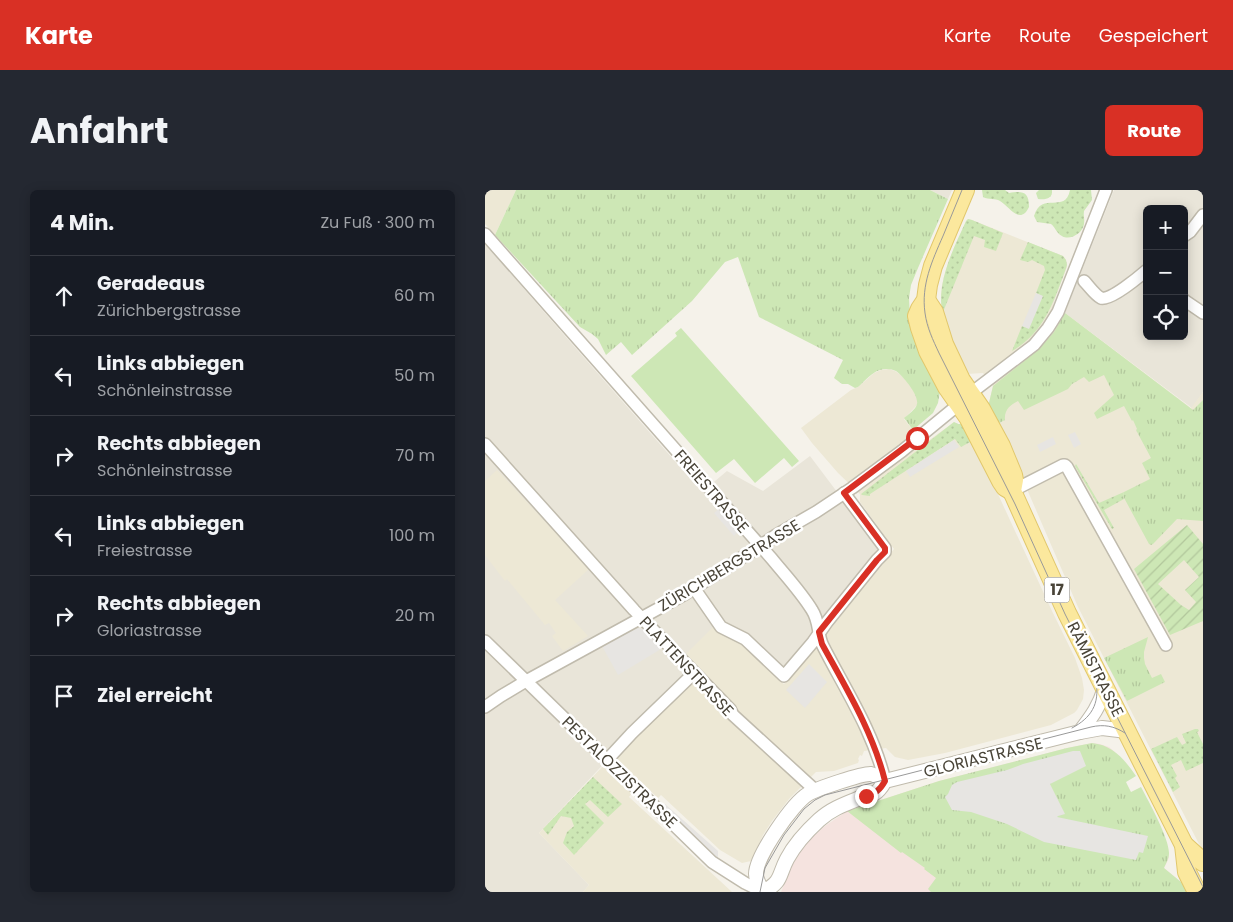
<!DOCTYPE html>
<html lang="de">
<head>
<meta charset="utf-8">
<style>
  :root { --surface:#171b24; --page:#242831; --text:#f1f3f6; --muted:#9ea1a6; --line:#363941; --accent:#d93025 }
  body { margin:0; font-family:Poppins,sans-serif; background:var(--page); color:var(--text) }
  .controls { position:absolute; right:15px; top:15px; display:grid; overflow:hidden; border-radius:8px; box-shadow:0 2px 12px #0003 }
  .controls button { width:45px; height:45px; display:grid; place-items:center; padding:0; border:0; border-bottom:1px solid var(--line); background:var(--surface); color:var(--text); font:25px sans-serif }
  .stop { position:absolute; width:15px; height:15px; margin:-11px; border:4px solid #d93025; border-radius:50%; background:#fff }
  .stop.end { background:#d93025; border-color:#fff; box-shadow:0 1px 5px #0008 }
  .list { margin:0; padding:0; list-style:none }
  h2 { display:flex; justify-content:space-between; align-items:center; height:65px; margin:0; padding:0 20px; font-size:21px }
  h2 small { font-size:16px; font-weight:400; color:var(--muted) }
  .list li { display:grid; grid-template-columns:32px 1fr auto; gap:15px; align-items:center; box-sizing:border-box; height:80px; padding:0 20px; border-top:1px solid var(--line) }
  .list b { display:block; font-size:19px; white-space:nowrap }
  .list p { margin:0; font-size:16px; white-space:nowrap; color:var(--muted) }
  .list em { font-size:16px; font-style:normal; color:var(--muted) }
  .icon { flex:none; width:28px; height:28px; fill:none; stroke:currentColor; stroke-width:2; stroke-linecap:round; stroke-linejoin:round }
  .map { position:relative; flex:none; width:718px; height:702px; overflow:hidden; border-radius:8px }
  header { display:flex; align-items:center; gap:30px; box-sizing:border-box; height:70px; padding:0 25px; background:var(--accent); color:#fff }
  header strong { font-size:24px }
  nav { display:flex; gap:28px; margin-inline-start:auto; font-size:18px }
  .intro { display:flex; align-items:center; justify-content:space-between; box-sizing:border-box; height:120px; padding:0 30px }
  h1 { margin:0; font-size:35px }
  .button { padding:12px 22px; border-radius:8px; background:var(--accent); color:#fff; font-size:18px; font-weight:700 }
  main { display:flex; gap:30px; padding:0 30px }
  aside { flex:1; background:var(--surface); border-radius:8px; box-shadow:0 2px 12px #0003 }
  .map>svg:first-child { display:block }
</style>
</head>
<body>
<header>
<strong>Karte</strong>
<nav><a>Karte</a><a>Route</a><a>Gespeichert</a></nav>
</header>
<div class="intro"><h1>Anfahrt</h1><a class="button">Route</a></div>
<main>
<aside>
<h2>4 Min.<small>Zu Fuß · 300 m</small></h2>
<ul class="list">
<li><svg class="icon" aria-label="ahead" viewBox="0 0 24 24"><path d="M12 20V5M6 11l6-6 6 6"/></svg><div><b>Geradeaus</b><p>Zürichbergstrasse</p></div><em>60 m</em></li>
<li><svg class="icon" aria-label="left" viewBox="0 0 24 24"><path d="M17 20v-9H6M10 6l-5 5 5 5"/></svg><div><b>Links abbiegen</b><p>Schönleinstrasse</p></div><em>50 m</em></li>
<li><svg class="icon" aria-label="right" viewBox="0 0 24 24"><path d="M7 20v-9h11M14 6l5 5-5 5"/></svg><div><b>Rechts abbiegen</b><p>Schönleinstrasse</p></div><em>70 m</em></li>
<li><svg class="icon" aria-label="left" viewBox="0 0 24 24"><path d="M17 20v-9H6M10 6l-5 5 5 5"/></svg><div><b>Links abbiegen</b><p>Freiestrasse</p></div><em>100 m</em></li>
<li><svg class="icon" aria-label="right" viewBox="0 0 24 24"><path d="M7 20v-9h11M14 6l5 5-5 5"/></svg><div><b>Rechts abbiegen</b><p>Gloriastrasse</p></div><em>20 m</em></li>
<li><svg class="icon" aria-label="arrive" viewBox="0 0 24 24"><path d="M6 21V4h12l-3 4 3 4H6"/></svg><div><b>Ziel erreicht</b></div></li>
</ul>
</aside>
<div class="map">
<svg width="718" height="702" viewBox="0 0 718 702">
  <defs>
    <pattern id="grass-dots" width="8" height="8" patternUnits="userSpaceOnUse" patternTransform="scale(1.25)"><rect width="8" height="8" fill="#cde7b5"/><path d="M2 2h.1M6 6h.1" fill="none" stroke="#b2c79c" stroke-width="1.8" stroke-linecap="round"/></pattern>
    <pattern id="park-tufts" width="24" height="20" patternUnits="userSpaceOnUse" patternTransform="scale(1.25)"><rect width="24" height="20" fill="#cde7b5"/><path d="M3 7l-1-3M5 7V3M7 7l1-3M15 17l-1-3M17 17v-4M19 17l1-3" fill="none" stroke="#b2c79c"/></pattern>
    <pattern id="garden-furrows" width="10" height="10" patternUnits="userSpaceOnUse" patternTransform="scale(1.25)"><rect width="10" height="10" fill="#cde7b5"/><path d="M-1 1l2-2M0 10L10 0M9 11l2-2" fill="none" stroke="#b2c79c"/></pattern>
  </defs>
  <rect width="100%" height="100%" fill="#f5f2ea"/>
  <g fill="#e9e5d9" fill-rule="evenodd">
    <path d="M445,0H467L463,9Z"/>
    <path d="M629,0H718V202L707,218L580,123ZM662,19H699V146H662Z"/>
    <path d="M0,54L73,138L217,302L242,281L278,301L325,266L395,359L394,364L291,487L271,464H201L218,482L199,497L127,565L54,643L104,695L98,702H0Z"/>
  </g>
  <g fill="#ede8d5">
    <path d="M0,0H31L10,45L0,34Z"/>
    <path d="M483,29L487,30L578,66L581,70L582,77L568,115L580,123L706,218L718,202V660L714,654L593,417L522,253L503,217L508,196L498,183L482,184L460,137L456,107L457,95L464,70Z"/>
    <path d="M404,179L410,181L416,185L425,195L429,201L433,211L432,215L419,229L439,254L469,232L473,234H478L512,302L567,421L590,468L597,488L599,500L598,509L592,520L589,523L566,535L460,563L423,570L410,567L401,558L379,561L377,566L375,565L373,569L374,570L373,573L349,581L331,582L304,609L287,631L278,645L266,671L257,673L235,660L176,605L173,608L127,565L199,497L218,482L201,464L228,437L259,453L271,464L291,487L299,494L319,472L409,359L375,312V304L353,283L327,253L316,238L366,200L373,197L389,183L396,180Z"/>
    <path d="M12,280L104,379L70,410L103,446L78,461L67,446L71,443L64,433L60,435L22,389L20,391L0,365V291Z"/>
    <path d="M118,576L147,603L144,607L247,702H98L104,695L54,643Z"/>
  </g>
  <path fill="#f5e3df" d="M607,553L615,554L624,557L630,562L601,576L683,659L684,668L679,678L696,692L702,702H296L308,673L321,653L340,636L362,621L454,591L582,558Z"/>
  <g fill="url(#grass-dots)">
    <path d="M497,0H520L524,3C537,1 544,1 544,17C535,36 524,16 515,11C510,8 504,10 498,7Z"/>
    <path d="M585,0H606L607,10L599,21C598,25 600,30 599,34C598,43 585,51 577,46C572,44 570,37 566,34L552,32L549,26C557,0 580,25 585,0Z"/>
    <path d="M483,29L487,30L518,43L511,61L499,57L500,50L489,46L458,122L457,123C452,90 468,60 481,31Z"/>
    <path d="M543,52L578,66L581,70L582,75C580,82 577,89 574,97C564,124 553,146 527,161L537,136L544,138L557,106L551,103L560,80L559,76L547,70L543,72L535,70Z"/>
    <path d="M469,232L473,234H478L487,251L476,257L470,249L385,304V306L377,305L376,304Z"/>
    <path d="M591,274L614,313L639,302L638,306L639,309L619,320L629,338L627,339L590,276Z"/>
    <path d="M710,539H713L714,541L712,542L718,554V573L701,581L696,570L686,575L692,586L690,588L695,597L688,602L666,559L692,547L697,555L701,553L697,544Z"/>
    <path d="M108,587L137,614L123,627L105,610L100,614L119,633L89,665L78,653L82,642L89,636L86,628L76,626L63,645L58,639Z"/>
  </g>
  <g fill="url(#park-tufts)">
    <path d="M31,0H445L463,9L433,78L426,95L424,108L425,128L455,201L453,213L448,223L428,240L419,228C423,225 431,219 432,214C434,205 418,186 411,181C407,179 400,178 395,180C387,182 380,191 373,197L370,198L363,194H357L349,188L358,170L274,127L253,67L240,72L207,111L147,165L136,152L121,165L113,149L107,144L95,137L10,45Z"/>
    <path d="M554,0H567C568,9 560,10 553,9L551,3Z"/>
    <path d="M580,123L708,220L718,210V331L692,329L668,354L666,355L664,354L638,306L639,302L665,289L657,273L666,268L651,240L652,239L648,230L647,231L639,216L612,229L609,223L629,205L619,185L604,192L599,187L587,194L583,199L539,220L533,211C525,215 519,220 520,230L512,234L503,217L508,196L554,159L569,142Z"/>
    <path d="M663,447L659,462V468L660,474L667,488L676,484L680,492L642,511L619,468Z"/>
    <path d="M607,553C628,555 640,570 651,586L641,592L646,602L656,597C664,612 684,648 684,663C684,669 681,673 679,678L696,692L702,702H446L443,699L451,688L439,679L440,678L417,662L416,663L362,621L454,591L582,558Z"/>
  </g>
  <path fill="url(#garden-furrows)" fill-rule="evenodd" d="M702,335L718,354V431L685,445L649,379ZM699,370L714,387L700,400L711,412L704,420L696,415L673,394Z"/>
  <path fill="#cde7b5" d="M196,138L314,271L307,277L299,268L270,293L249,269L231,283L146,186L192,146L190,143Z"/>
  <g fill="#e7e5e2">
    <path d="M551,103L558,106L544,139L537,136Z"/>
    <path d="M590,242L596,254L589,258L583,245Z"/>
    <path d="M568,247L571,254L555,262L552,255Z"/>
    <path d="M469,250L474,257L425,287L421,281Z"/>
    <path d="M235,318L255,340L249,346L229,323Z"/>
    <path d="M153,438L158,439L176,459L133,485L117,456Z"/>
    <path d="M324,474L342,492L320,518L301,500Z"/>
    <path d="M588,561H595L601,576L565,594L580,624L573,626L572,627L663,646L658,663L654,662L651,670L559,652L522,634L486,622L467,620L460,607L463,604L467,595L472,592L522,580L538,574Z"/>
    <path d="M177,614H180L233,661V668L179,621Z"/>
  </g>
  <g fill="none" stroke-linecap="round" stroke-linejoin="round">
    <g stroke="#c0bbad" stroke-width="14">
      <g id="minor">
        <path d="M0,44L287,369C300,385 316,402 327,420C335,432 332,444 338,456C361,501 388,541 400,591"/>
        <path d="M699,46L705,42L718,25"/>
        <path d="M599,91C604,96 610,105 616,108C624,112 655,86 662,80"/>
        <path d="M699,110L718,123"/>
        <path d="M0,254L149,420L245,519L248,525L330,600"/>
        <path d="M527,301L578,275H580L582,277L681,455"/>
        <path d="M209,398L236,437L260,449L299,486L328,452L342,432L392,370L400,362V358L359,303"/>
        <path d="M0,451L227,672L260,693L278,702"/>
        <path d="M0,517L16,506L41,491L200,404L275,356L291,345L331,322L367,298L417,261L467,220L486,203L549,155L563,138L573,122L621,0"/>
        <path d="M122,570L147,543L209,483"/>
      </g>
    </g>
    <g stroke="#c0bbad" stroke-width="16">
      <g id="tertiary">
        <path d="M595,542C607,526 614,517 620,498"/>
        <path d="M278,702C298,691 293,686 302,669C310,654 322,641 334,630C346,619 360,614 375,608C380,607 386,606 390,603C395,600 397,596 400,591L595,542L617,538L642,541"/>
        <path d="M278,702C275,696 271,690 271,684C271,666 308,613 323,604C331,599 378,583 386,584C391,585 396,589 400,591"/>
      </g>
    </g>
    <g stroke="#e1c76c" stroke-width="20">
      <g id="primary">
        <path d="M480,0L448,76L443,95L441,110L435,119L432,126L435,138L443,161L462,197L483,227L516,291L520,297L527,301"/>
        <path d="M441,110L449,122L459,154L476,190L496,219L516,256L528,285L529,290L527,301L582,423L699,655L702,682L712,702"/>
        <path d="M699,655L718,672"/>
      </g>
    </g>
    <use href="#minor" stroke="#fff" stroke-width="11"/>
    <use href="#tertiary" stroke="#fff" stroke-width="14"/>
    <use href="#primary" stroke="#fbe89d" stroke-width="18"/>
    <g stroke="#999" stroke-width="1">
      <path d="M477,0C471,15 464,31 458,46C447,71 436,95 440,123C442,138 448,150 454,163L530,314L580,424L718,697"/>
      <path d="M587,538C606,528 615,514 611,492"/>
      <path d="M275,702L280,678L299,645L319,619L330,610L340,605L606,537C619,534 629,536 640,543"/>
    </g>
  </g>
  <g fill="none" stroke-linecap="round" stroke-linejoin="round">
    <path stroke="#d93025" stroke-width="6" d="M381,606C390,604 395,600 400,591C388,542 361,498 337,454L334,442L392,370L400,362V358L359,303L432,248"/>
  </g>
  <g text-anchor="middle" stroke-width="5" stroke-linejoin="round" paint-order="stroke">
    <rect fill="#fff" stroke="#807c74" stroke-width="1" x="559.5" y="387.5" width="25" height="25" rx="4"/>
    <g font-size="15" font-weight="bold" fill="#494438">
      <text x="572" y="405">17</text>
    </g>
    <g font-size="16" fill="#494438" stroke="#fff">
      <text transform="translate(227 301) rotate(49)" y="6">FREIESTRASSE</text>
      <text transform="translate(244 375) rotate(-31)" y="6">ZÜRICHBERGSTRASSE</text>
      <text transform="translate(202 476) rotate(47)" y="6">PLATTENSTRASSE</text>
      <text transform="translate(611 479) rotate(63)" y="6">RÄMISTRASSE</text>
      <text transform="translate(498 567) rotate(-14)" y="6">GLORIASTRASSE</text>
      <text transform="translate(135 582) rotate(44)" y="6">PESTALOZZISTRASSE</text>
    </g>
  </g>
</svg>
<div class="controls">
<button>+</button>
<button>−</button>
<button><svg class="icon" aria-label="locate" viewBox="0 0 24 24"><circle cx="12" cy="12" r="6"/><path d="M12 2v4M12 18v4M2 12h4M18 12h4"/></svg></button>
</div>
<div class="stop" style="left:432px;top:248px"></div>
<div class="stop end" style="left:381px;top:606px"></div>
</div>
</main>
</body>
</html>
